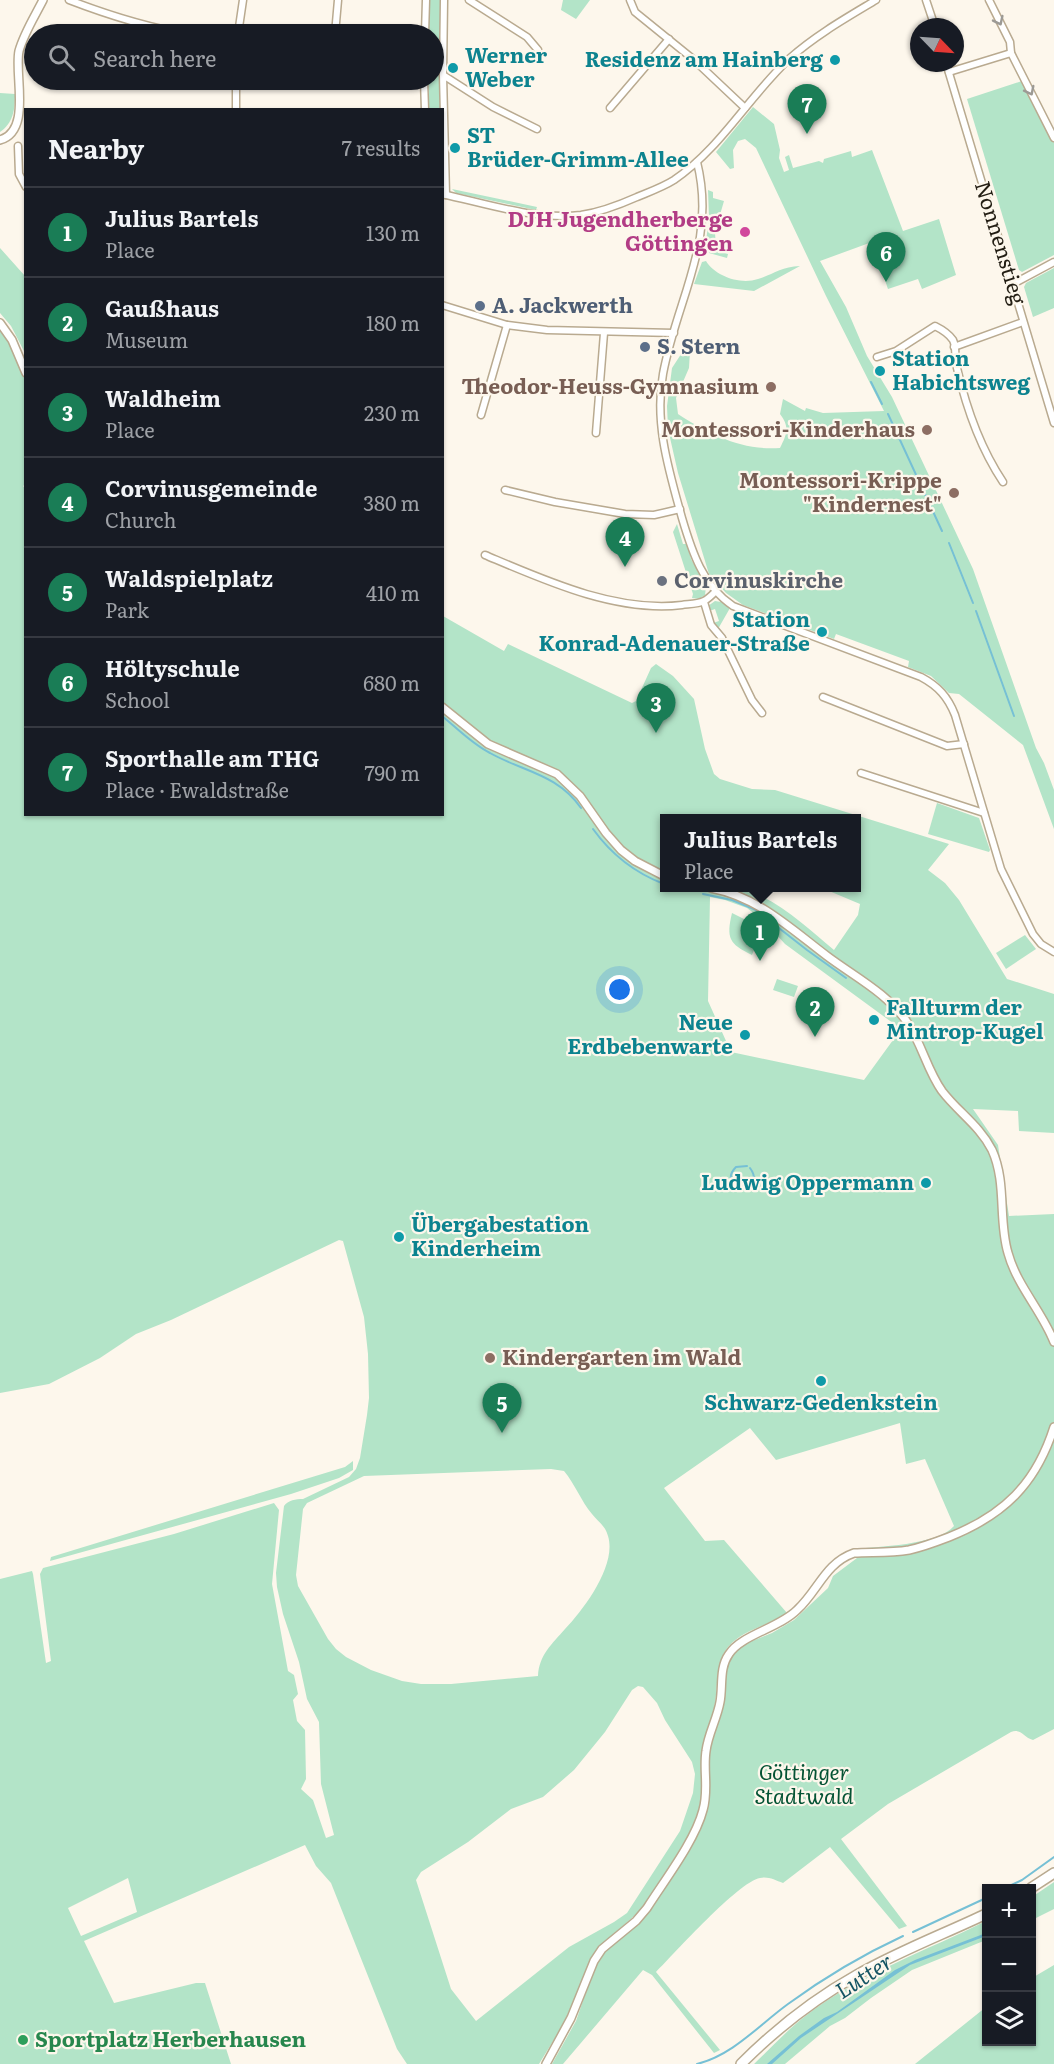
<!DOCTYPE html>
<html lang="en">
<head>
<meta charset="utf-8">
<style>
  :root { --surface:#171b24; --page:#242831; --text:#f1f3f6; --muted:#9ea1a6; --line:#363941; --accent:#1a7d56 }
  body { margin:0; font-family:Literata,serif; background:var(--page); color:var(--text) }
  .controls { position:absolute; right:18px; bottom:18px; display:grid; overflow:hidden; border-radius:0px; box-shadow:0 2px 4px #0004 }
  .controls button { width:54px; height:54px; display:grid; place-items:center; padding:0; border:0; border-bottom:2px solid var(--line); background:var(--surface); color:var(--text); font:30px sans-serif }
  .compass { position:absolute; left:910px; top:18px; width:54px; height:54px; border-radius:50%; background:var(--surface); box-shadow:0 2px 4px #0004; rotate:115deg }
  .you { position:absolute; left:620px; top:990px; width:21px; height:21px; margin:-15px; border:4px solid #fff; border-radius:50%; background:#1a73e8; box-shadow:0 0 0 9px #1a73e833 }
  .badge { display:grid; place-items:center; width:39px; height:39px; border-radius:50%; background:var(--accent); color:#fff; font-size:20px; font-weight:700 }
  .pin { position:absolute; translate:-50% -50px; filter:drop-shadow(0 2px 3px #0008) }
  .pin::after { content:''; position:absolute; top:32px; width:21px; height:18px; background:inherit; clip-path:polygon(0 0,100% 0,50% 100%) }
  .popup { position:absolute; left:660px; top:814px; width:201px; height:78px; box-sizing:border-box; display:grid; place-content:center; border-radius:0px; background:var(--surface); filter:drop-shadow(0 2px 4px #0005); font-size:20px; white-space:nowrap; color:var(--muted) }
  .popup b { font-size:22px; color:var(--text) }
  .popup::after { content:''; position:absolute; left:50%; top:100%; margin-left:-12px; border:12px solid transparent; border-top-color:var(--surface) }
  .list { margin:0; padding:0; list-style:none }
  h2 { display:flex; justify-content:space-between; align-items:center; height:78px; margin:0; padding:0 24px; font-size:26px }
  h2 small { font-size:20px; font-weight:400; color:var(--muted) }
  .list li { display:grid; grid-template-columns:39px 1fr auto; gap:18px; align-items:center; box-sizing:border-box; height:90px; padding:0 24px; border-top:2px solid var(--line) }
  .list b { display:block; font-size:22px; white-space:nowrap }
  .list p { margin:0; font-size:20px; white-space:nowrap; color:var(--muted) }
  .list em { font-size:20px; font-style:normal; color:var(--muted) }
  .icon { flex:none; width:33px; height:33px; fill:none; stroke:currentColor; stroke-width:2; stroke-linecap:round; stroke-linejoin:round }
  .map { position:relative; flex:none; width:1054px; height:2064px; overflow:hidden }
  .search { position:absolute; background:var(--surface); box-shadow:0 2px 4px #0004; left:24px; top:24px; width:420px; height:66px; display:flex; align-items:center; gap:15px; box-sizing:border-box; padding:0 21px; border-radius:33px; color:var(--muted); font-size:22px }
  .panel { position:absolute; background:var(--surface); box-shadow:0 2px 4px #0004; left:24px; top:108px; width:420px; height:708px; border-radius:0px }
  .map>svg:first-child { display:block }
</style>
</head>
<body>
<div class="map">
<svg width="1054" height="2064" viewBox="0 0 1054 2064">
  <rect width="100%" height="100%" fill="#fdf7ec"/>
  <g fill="#b3e4c8" fill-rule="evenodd">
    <path d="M429,0H441L440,109H429L428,80H434V34H428Z"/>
    <path d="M563,0H590L576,19L561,10Z"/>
    <path d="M1022,81L1054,143V255L1022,272L1019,270L967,99Z"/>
    <path d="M0,93L15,94C15,110 13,123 0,132Z"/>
    <path d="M753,107L774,124L780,150L779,158L784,172L789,170L785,157L789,155L793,168L819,161L823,163L824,159L851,151L852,157L872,150L903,231L939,219L956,275L922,289L918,279L888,289L872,242L820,261L846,307L867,356L892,397L973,569L1036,748L1044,763L1054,790V829L1023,745L959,694L949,693L931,676L908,667L909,661L836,634L834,639L743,605L726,593L709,574L678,473L668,429L667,406L672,368L685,348L690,351L689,368L676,398L678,414C708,434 743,451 780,448C787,434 790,427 780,414L783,399L805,411L806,408L823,413L884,411L826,296L756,148L745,139L738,141L733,150L734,168L730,169L716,152Z"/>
    <path d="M452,189L537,207L536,210L456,193Z"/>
    <path d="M708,190L713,192V198L724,201L715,232L716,250L728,254L727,258L709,253L705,249L709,218Z"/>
    <path d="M0,248L25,276V353L11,326L0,313Z"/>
    <path d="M706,261C715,276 740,285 758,279C774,274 781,267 800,266L754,291L694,284L702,262Z"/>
    <path d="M1054,268V308L1033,317L1024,287L1026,283Z"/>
    <path d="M0,328L13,349L26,383V484L23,486L26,489V814H442L443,616L504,651L508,644L632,703L636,701L651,668L656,664L673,676L694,699L705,749L714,774L720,779L752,789L775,790L949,844L928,870L945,883L959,900L1007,979L1054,994V1133L1019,1131L1018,1111L973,1109L998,1145L1009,1216L1054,1214V1729L1033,1740C1024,1738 1021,1728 1011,1732L888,1804L841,1839L907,1926L899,1929L830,1847L783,1883C775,1880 768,1876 760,1878C738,1882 675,1953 656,1972L720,2050L714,2053L652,1975L643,1970L563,2064H552L576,2021L595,1966L609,1947L641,1921L651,1909L704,1818L709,1795L710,1749L723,1705L726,1667L729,1660L742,1645L772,1633L794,1620L828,1588L833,1576L857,1558L852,1549C876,1547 939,1545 954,1526L925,1459L906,1464L900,1423L776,1460L750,1428L664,1488L705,1541L724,1540L787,1613C770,1625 742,1630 728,1647C714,1664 719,1688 714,1708C710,1725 703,1740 702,1757C700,1772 705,1787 701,1802C694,1835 661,1877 644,1906C628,1924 607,1936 593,1955L563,2025L539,2064H407L397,2049L331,1883L316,1866L305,1845L84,1941L114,2003L196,1983H205L231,2064H0V1579L32,1571L33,1574L46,1663L51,1661L40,1574L43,1568L174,1534L274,1503L279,1510L272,1584L288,1671L294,1675L298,1694L293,1700L297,1721L305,1730L306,1779L301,1789L313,1800L326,1838L334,1835L321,1784L319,1722L307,1699L299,1662L283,1614L277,1587L276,1573L284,1506C288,1500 296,1499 303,1499L349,1477L356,1469L360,1458L367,1415L369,1398L368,1354L364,1317L343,1241L339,1240L171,1320L136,1334L100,1358L49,1384L0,1393ZM664,818H856V888H822L860,904L858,915L834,950C807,928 770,891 733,888C711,886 687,888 664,888ZM710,897L725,900L747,908L764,921L785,944L901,1029L864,1080L731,1052L708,1001ZM551,1469L564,1471C575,1484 581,1501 592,1514C598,1522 605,1525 608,1536C617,1565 584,1609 565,1629C552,1644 539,1655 538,1676L451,1684H421L402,1681L371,1670L346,1657L336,1649L328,1639L298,1586L296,1575L303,1509L307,1503L364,1476ZM638,1686L643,1687L657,1703L665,1720L692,1762L695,1774L693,1793L680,1831L627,1913L614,1922L569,1947L476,2021L451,1989L416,1880L421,1872L468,1842L511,1809L543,1797L574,1770L605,1732L632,1690ZM128,1878L137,1912L81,1936L68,1908Z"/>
    <path d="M677,524L683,544H687L691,559L706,587L705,595L699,599L692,598L693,594L673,532Z"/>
    <path d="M715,601L721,602L730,608L718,629L713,623L719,621L715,609L709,611L708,606Z"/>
    <path d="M937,803L979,818L990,850L989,852L928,834Z"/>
    <path d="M732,913L750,922L760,935L752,955C729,944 726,938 732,913Z"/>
    <path d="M1025,935L1036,949L1006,969L996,953Z"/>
    <path d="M777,979L798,986L794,997L773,990Z"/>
    <path d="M353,1461V1470L339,1478L291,1494L50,1561L51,1557L345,1467Z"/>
    <path d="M1054,1882V1909L1032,1920V1897Z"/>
    <path d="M986,1921V1940L912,1970L871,1998L845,2018L830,2026L785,2064H754C772,2047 788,2029 808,2014C862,1973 926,1951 986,1921Z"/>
    <path d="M1054,1965V2064H915L986,2007V2042H1032V1978Z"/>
  </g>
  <path fill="#76c0d5" d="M986,1933V1936L910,1965L801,2038L772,2064H767L799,2036L824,2018L837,2012L895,1970L915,1960Z"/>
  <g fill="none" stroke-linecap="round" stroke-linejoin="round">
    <g stroke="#76c0d5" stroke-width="2">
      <path d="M871,382L882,404"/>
      <path d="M888,414L942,531"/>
      <path d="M949,543L973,603"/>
      <path d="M976,611L1014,716"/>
      <path d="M442,716C458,729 472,744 490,753C524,772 557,774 581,808"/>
      <path d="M593,829C611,854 635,873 664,884"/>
      <path d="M673,888L681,890"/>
      <path d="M703,894L732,900L756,910L807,950L846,978"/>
      <path d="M747,1166L736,1167C729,1174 729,1181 736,1187L747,1188C755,1183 756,1176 750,1168"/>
      <path d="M1005,1888L1022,1880L1054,1857"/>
      <path d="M913,1932L986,1898"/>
      <path d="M697,2064C733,2055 759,2025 788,2004C825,1977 862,1955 903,1936"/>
    </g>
    <g stroke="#b9aa90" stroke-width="9">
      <g id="minor">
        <path d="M69,0C108,15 146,27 187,34"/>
        <path d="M444,0L443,75L446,195"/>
        <path d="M469,0L527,37L538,50"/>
        <path d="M630,0L635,12L693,59L745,108"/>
        <path d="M926,0L935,27"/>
        <path d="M989,0L1010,42L1011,53L1054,138"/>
        <path d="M238,34L243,0"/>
        <path d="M335,34L338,0"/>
        <path d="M425,34L426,0"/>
        <path d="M946,63L1054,423"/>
        <path d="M949,72L1011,53"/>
        <path d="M443,75L493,107L537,129"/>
        <path d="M424,80L425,110"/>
        <path d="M610,108L669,39"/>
        <path d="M236,110V80"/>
        <path d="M18,146L19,174L26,187"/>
        <path d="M697,162C717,242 677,298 663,374C654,423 669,471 682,518C692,552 703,586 733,606L921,677C938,686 948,697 955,715L1001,869L1033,934L1041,944L1054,952"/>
        <path d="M442,194C488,204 534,220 581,215C601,212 619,205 637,197C649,192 663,187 674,180C721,148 749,96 790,58C816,35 846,18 876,0"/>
        <path d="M1013,284L1054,262"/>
        <path d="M442,305L507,325L547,330L674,333"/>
        <path d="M954,347L1023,322"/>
        <path d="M877,357L896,351L935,326C941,329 949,334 953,340C957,348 954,360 957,368C966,407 981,449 1003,482"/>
        <path d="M481,415L507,325"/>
        <path d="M596,433L604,333"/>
        <path d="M505,490L555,502L625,514L654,515L680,509"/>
        <path d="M485,555C544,580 616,613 682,605C689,604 698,604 704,601C708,599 712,595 715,592"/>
        <path d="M704,602L711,625L722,638L752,700L762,713"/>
        <path d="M823,697L947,746L964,744"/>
        <path d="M861,773L984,813"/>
      </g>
    </g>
    <g stroke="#b9aa90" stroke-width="10">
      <g id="tertiary">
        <path d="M0,140C32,131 14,75 19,51C24,33 35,16 43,0"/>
        <path d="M0,323L12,340L26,373"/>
        <path d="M442,707L488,744L557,774L580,796L606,833L621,850L635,861L664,876"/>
        <path d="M711,888C758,897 790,928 827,956C855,977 887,993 907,1022C922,1044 927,1070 942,1091C958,1112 980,1126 992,1150C1007,1183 998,1220 1008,1253C1017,1286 1042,1311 1054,1342"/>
        <path d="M546,2064L571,2018L594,1961L602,1949L636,1921L647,1908C664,1881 695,1841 703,1810C709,1790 703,1770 706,1751C708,1734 717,1719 720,1702C723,1686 719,1668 729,1654C741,1635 779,1628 797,1610C818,1591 825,1563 854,1553C872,1552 891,1553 909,1550C923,1547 936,1542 949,1537C1004,1515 1036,1484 1054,1427"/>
      </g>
    </g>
    <g stroke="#b9aa90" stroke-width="12">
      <g id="primary">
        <path d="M1031,1888L1054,1873"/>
        <path d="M741,2064C776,2029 814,1999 857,1975C899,1951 944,1934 986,1914"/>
      </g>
    </g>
    <use href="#minor" stroke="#fff" stroke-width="6"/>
    <use href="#tertiary" stroke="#fff" stroke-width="7"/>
    <use href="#primary" stroke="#fff" stroke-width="9"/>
  </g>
  <defs><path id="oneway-chevron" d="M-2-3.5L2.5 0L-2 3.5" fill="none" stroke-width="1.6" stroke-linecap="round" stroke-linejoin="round" transform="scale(1.5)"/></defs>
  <g stroke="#9c9a95">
    <use href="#oneway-chevron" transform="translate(999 21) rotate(64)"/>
    <use href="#oneway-chevron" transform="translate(1030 91) rotate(63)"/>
  </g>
  <g fill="#0f9aa8" stroke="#fdf7ec" stroke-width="2">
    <circle cx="835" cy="60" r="6"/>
    <circle cx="453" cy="68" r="6"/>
    <circle cx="455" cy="148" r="6"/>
    <circle cx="880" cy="371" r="6"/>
    <circle cx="822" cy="632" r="6"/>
    <circle cx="874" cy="1020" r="6"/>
    <circle cx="745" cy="1035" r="6"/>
    <circle cx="926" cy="1183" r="6"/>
    <circle cx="399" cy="1237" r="6"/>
    <circle cx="821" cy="1381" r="6"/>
  </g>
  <circle fill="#d1479c" stroke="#fdf7ec" stroke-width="2" cx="745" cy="232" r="6"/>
  <g fill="#5c6f8a" stroke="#fdf7ec" stroke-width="2">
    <circle cx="480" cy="306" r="6"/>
    <circle cx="645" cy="347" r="6"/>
  </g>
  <g fill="#8d6e63" stroke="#fdf7ec" stroke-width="2">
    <circle cx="771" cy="387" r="6"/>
    <circle cx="927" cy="430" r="6"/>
    <circle cx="954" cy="493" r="6"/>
    <circle cx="490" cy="1358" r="6"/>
  </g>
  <circle fill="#6b7280" stroke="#fdf7ec" stroke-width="2" cx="662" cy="581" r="6"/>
  <circle fill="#2e9e5b" stroke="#fdf7ec" stroke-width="2" cx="23" cy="2040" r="6"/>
  <g text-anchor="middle" stroke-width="4.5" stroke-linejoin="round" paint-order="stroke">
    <g font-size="21" font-weight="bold" fill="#0d838f" stroke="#fdf7ec" text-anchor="start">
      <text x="465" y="63">Werner<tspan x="465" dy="24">Weber</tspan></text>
      <text x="823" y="67" text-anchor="end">Residenz am Hainberg</text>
      <text x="467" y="143">ST<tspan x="467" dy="24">Brüder-Grimm-Allee</tspan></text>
      <text x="892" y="366">Station<tspan x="892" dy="24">Habichtsweg</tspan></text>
      <text x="810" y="627" text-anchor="end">Station<tspan x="810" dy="24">Konrad-Adenauer-Straße</tspan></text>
      <text x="886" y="1015">Fallturm der<tspan x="886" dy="24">Mintrop-Kugel</tspan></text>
      <text x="733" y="1030" text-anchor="end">Neue<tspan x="733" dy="24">Erdbebenwarte</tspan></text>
      <text x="914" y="1190" text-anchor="end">Ludwig Oppermann</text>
      <text x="411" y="1232">Übergabestation<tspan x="411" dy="24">Kinderheim</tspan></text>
      <text x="821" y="1410" text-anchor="middle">Schwarz-Gedenkstein</text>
    </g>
    <g font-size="21" font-weight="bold" fill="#b23c85" stroke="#fdf7ec" text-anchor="end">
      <text x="733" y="227">DJH Jugendherberge<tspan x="733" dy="24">Göttingen</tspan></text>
    </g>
    <g font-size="21" fill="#231e14" stroke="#fdf7ec">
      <text transform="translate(1000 243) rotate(73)" y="7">Nonnenstieg</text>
    </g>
    <g font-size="21" font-weight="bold" fill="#4e5e75" stroke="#fdf7ec" text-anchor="start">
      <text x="492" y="313">A. Jackwerth</text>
      <text x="657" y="354">S. Stern</text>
    </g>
    <g font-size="21" font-weight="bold" fill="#785e54" stroke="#fdf7ec" text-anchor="end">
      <text x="759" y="394">Theodor-Heuss-Gymnasium</text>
      <text x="915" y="437">Montessori-Kinderhaus</text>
      <text x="942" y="488">Montessori-Krippe<tspan x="942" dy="24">"Kindernest"</tspan></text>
      <text x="502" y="1365" text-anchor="start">Kindergarten im Wald</text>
    </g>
    <g font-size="21" font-weight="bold" fill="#5b616d" stroke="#fdf7ec" text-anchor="start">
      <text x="674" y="588">Corvinuskirche</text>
    </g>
    <g font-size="21" font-style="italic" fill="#045334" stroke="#fdf7ec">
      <text x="804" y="1780">Göttinger<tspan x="804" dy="24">Stadtwald</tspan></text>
    </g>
    <g font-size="21" font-weight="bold" fill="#27864d" stroke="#fdf7ec" text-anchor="start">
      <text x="35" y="2047">Sportplatz Herberhausen</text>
    </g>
    <g font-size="22" font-style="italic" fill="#155463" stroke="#fdf7ec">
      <text transform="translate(864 1976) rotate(-33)" y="8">Lutter</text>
    </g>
  </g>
</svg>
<div class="controls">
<button>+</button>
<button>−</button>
<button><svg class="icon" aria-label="layers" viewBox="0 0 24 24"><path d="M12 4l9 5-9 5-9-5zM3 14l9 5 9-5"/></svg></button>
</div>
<svg class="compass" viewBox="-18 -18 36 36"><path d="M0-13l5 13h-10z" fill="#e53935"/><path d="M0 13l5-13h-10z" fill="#9ea1a6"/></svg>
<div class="you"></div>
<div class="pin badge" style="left:760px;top:961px">1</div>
<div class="popup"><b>Julius Bartels</b>Place</div>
<div class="pin badge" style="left:815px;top:1037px">2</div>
<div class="pin badge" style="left:656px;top:733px">3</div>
<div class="pin badge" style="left:625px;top:567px">4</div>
<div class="pin badge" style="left:502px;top:1433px">5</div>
<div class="pin badge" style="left:886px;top:282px">6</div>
<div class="pin badge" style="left:807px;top:134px">7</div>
<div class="search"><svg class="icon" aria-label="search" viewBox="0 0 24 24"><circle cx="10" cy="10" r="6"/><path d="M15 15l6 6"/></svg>Search here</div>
<section class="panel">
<h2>Nearby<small>7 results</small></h2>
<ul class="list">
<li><span class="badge">1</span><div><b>Julius Bartels</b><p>Place</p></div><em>130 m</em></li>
<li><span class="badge">2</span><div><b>Gaußhaus</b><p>Museum</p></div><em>180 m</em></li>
<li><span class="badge">3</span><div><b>Waldheim</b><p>Place</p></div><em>230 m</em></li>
<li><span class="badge">4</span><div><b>Corvinusgemeinde</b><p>Church</p></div><em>380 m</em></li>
<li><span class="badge">5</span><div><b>Waldspielplatz</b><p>Park</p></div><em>410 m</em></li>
<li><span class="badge">6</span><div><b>Höltyschule</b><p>School</p></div><em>680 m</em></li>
<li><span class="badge">7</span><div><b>Sporthalle am THG</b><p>Place · Ewaldstraße</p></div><em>790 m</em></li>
</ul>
</section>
</div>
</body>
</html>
